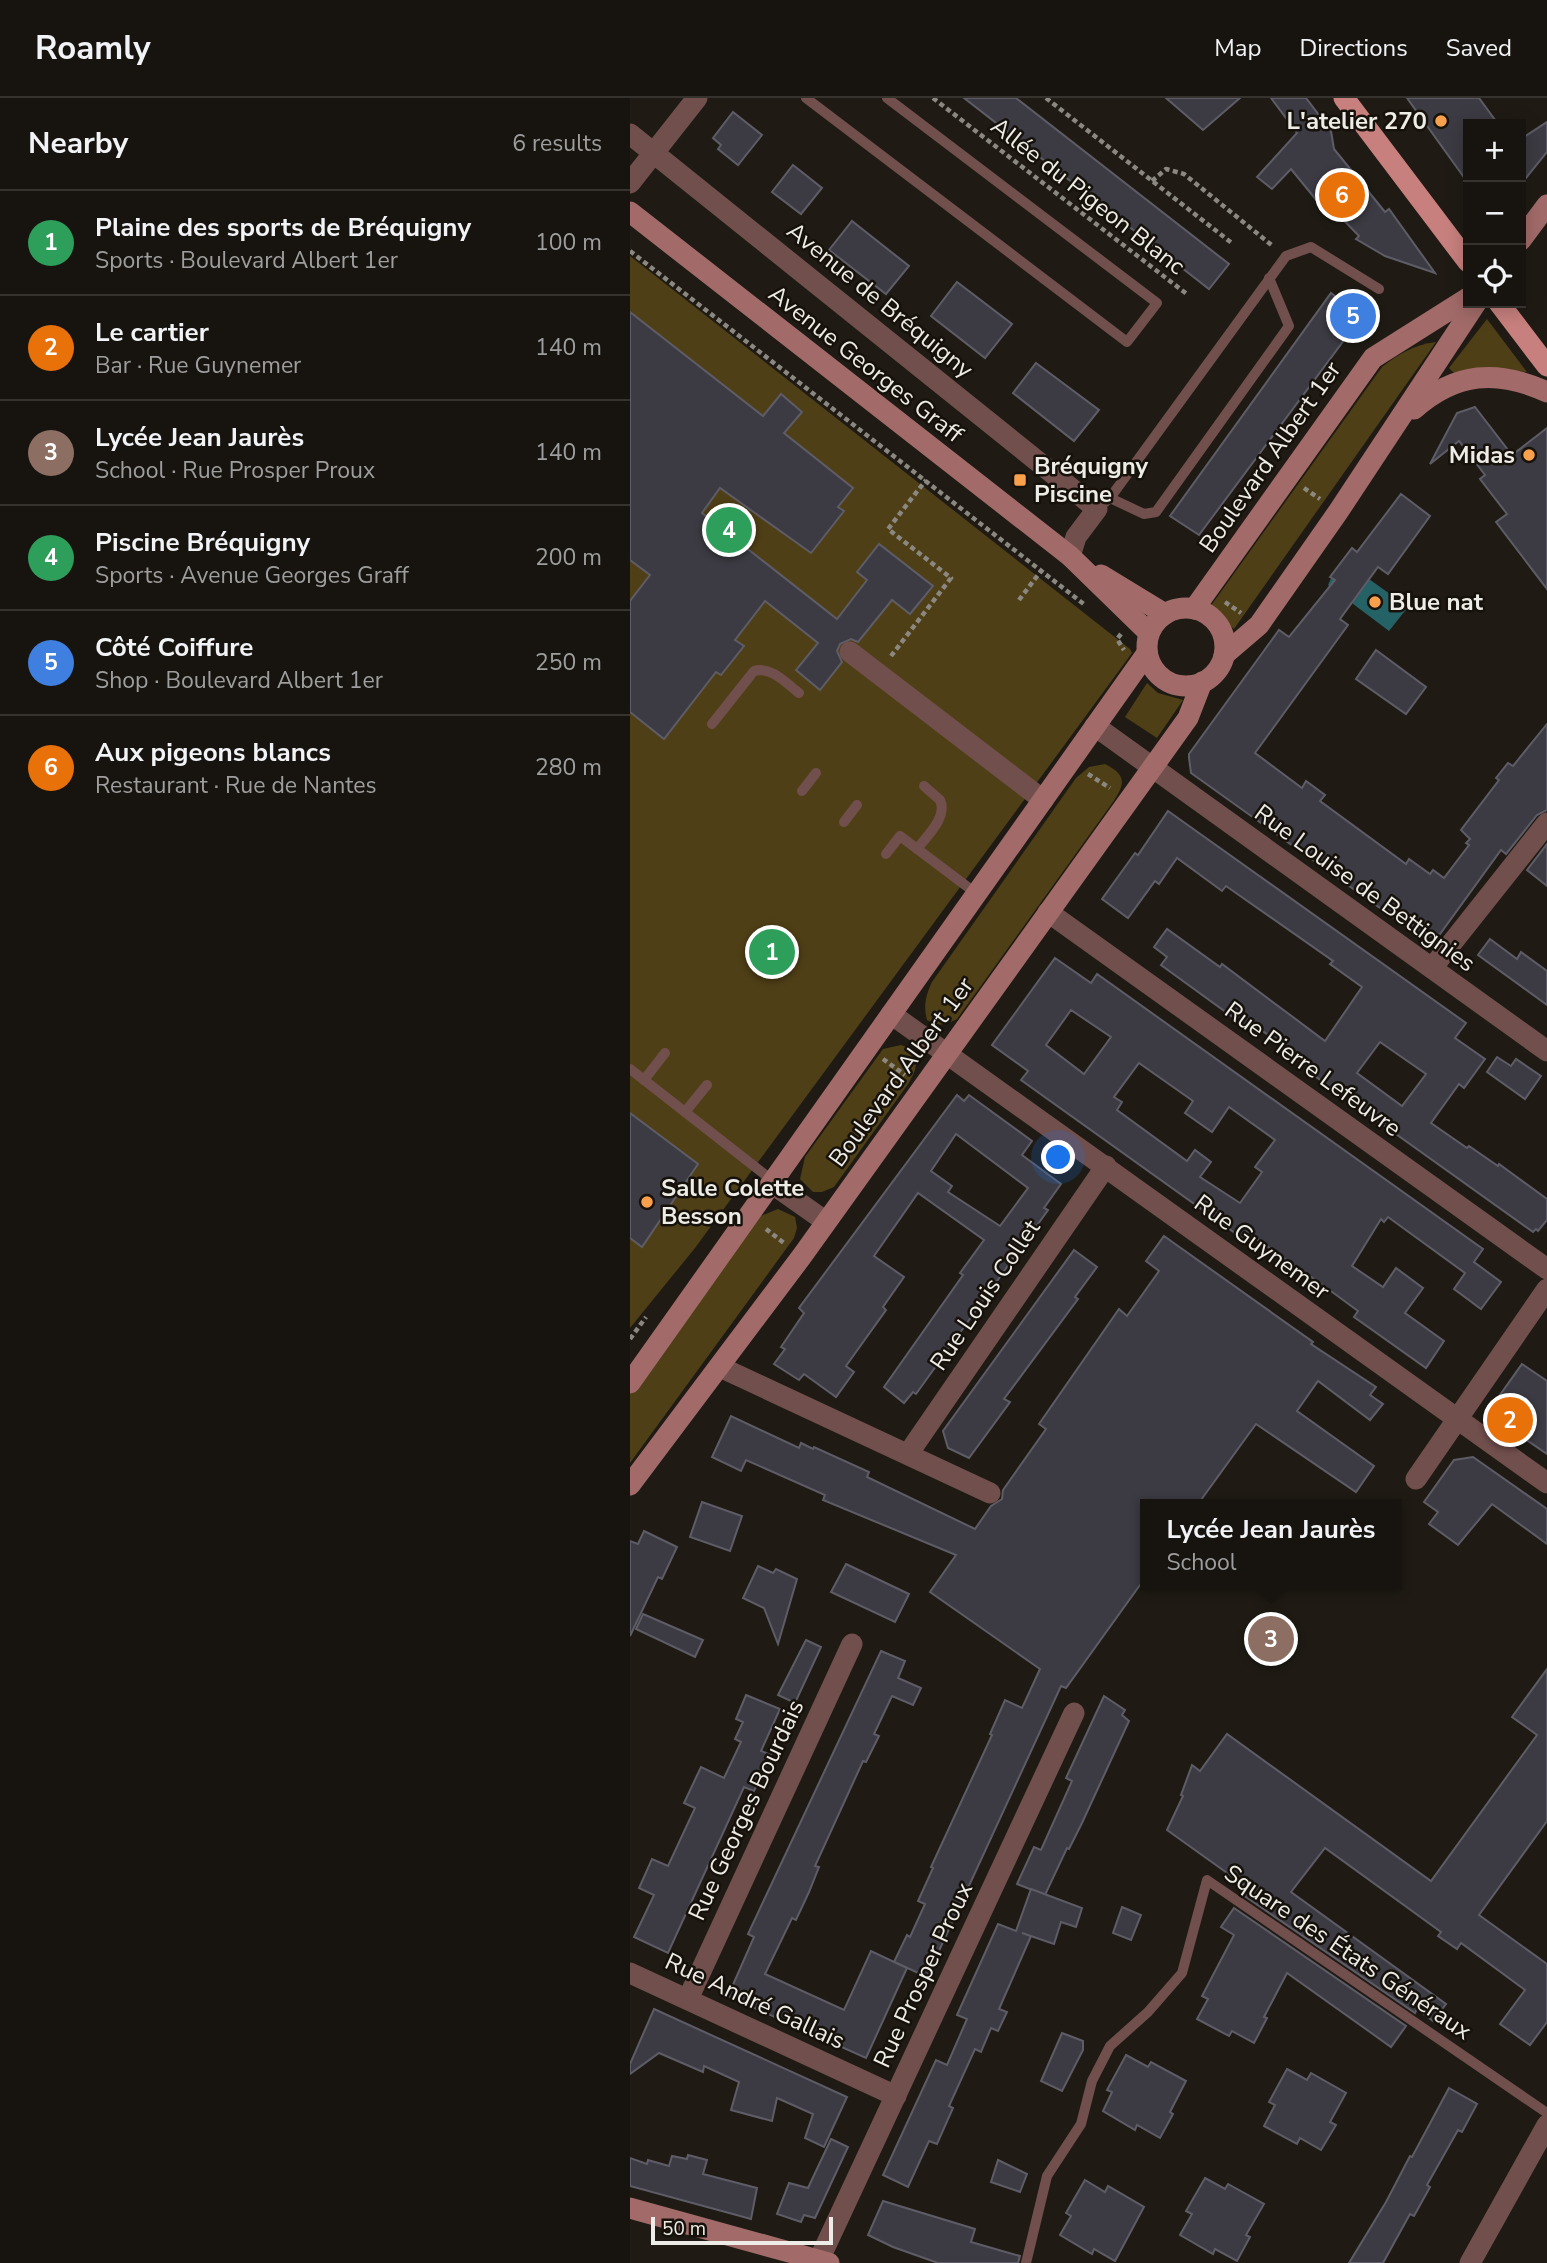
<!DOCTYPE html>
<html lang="en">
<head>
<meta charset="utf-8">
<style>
  :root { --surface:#17140f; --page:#24211d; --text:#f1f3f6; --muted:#9e9e9e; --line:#36332f; --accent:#db2777 }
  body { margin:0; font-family:"Nunito Sans",sans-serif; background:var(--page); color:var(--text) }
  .controls { position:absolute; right:21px; top:21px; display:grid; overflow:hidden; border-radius:0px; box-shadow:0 4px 18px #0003 }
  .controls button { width:63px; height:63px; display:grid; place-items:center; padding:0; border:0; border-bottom:2px solid var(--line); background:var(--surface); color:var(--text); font:35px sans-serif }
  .scale { position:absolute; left:21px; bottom:18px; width:182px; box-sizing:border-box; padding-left:7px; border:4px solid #eeece6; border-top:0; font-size:19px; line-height:24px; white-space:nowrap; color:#eeece6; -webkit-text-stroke:5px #16120b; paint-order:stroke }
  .you { position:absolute; left:429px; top:1060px; width:24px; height:24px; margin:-18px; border:5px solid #fff; border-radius:50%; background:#1a73e8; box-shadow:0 0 0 10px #1a73e833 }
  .badge { display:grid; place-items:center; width:46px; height:46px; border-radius:50%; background:var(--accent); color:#fff; font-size:23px; font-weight:700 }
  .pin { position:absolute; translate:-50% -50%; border:4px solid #fff; box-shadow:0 2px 7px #0006 }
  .popup { position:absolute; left:510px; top:1401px; width:262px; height:91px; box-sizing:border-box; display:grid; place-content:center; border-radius:0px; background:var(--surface); filter:drop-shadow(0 2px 5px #0005); font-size:23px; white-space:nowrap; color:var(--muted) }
  .popup b { font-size:26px; color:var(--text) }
  .popup::after { content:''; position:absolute; left:50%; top:100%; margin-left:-14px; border:14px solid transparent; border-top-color:var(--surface) }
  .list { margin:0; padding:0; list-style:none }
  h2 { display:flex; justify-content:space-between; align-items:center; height:91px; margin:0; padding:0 28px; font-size:30px }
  h2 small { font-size:23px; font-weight:400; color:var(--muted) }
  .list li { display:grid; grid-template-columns:46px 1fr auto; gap:21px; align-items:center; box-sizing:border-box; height:105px; padding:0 28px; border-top:2px solid var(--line) }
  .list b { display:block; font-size:26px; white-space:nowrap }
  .list p { margin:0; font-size:23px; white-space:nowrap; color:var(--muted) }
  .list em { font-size:23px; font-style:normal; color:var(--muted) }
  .icon { flex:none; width:38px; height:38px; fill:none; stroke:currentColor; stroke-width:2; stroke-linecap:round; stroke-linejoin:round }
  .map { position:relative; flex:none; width:917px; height:2165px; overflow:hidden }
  header { display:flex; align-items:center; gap:42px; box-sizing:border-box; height:98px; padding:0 35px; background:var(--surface); border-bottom:2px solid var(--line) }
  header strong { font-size:33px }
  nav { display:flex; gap:38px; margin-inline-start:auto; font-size:24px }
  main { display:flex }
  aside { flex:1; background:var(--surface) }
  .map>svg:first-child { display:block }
</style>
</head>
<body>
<header>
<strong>Roamly</strong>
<nav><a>Map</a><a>Directions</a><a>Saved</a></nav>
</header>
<main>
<aside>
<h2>Nearby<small>6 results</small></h2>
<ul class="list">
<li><span class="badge" style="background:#2e9e5b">1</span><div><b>Plaine des sports de Bréquigny</b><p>Sports · Boulevard Albert 1er</p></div><em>100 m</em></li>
<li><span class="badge" style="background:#e8710a">2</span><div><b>Le cartier</b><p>Bar · Rue Guynemer</p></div><em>140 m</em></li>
<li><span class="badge" style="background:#8d6e63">3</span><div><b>Lycée Jean Jaurès</b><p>School · Rue Prosper Proux</p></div><em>140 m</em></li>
<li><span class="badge" style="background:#2e9e5b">4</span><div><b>Piscine Bréquigny</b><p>Sports · Avenue Georges Graff</p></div><em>200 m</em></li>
<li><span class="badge" style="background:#3f7fe0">5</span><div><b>Côté Coiffure</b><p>Shop · Boulevard Albert 1er</p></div><em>250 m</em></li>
<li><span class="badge" style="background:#e8710a">6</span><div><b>Aux pigeons blancs</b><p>Restaurant · Rue de Nantes</p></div><em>280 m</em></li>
</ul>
</aside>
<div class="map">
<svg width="917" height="2165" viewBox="0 0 917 2165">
  <rect width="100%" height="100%" fill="#1f1b14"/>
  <g fill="#4f3f16">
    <path d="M0,158L500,551L502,555L65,1150L0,1230Z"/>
    <path d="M857,221L897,274L879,272L824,275L819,270Z"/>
    <path d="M806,244L604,531L580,509L752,269C770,255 784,247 806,244Z"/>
    <path d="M517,585L528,595L553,602L527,640L495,619Z"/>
    <path d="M475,666C497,677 495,686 483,704L327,921C315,927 309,929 297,922C293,907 296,897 302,884L446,680L459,669Z"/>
    <path d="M271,947L282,951C289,966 286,972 278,986L204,1089L192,1094H183L170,1081L175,1059L253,951Z"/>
    <path d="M148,1111L165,1119L167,1130L164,1140L0,1365V1294L131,1118Z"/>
  </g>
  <path fill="#246266" d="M703,476L727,498L739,481L778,509L759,533L698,487Z"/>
  <g fill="#3c3b43" stroke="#5e5c66" stroke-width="2" fill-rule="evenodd">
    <path d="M334,0H386L599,166L579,191Z"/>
    <path d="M536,0H610L573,32Z"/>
    <path d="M641,0H676L701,33L704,51L755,114L759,111L805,175L755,158L726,141L729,138L697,105L692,109L661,71L642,91L627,79L667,35Z"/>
    <path d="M777,0H849L868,26H838V85Z"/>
    <path d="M103,14L132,37L108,67L88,51L91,47L83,40Z"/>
    <path d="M917,24V54L891,86V41Z"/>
    <path d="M163,67L192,90L171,116L142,94Z"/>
    <path d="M222,123L279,168L256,196L199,152Z"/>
    <path d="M327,184L382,226L355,260L301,218Z"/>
    <path d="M701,195L732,218L569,437L540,418Z"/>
    <path d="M0,214L133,318L151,296L172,314L154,335L223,390L208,409L214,413L181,455L90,390L72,415L207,521L237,482L227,474L249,446L303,488L280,516L262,502L228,544L221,541L210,546L207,553L212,564L190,592L166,572L188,545L135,503L105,542L114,548L91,577L86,574L34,641L0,614V503L20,477L0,462Z"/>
    <path d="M406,265L469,312L444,343L383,295Z"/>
    <path d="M845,309L882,357L917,330V491L866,424L877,416L850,381L855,377L829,343L800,366L827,315Z"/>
    <path d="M771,396L800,418L758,476L748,469L710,521L718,527L625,655L672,690L676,683L695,697L690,703L776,766L779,761L800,776L803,772L814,780L839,747L836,745L840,741L831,732L869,682L866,680L878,665L883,668L917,626V712L907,717L876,756L871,752L810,836L792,840L561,675L559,660V656L649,532L659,539L705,482L700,479L722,450L727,454Z"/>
    <path d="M746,552L796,589L776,616L726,581Z"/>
    <path d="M538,713L836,925L825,940L855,961L834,990L829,986L801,1025L837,1050L839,1048L868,1068L869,1066L917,1101V1122L908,1133L906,1131L903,1134L675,971L679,965L631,932L617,924L615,928L531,867L537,859L524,849L537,831L590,869L592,866L695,943L732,889L700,866L703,863L596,788L592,793L547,760L529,786L525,783L498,820L472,801L505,755L508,757ZM750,944L796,976L772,1008L727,975Z"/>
    <path d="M917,746V788L897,772Z"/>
    <path d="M860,841L887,861L891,854L917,873V907L848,857Z"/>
    <path d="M425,860L461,885L467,876L853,1151L844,1164L871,1184L851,1211L824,1191L835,1175L758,1119L754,1124L751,1121L722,1168L753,1189L766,1170L793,1190L775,1215L814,1243L796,1270L724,1219L728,1213L694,1188L616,1134L612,1140L391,982L398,973L362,947ZM441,912L481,939L454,976L416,947ZM509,965L563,1003L555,1015L582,1034L599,1009L645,1042L625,1069L632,1074L610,1105L570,1079L581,1064L565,1052L557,1063L487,1012L492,1004L484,999Z"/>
    <path d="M867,959L881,968L886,961L911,978L895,1001L857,974Z"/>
    <path d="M327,997L334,1003L339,997L402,1043L392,1057L431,1086L414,1110L418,1112L286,1296L283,1294L274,1305L254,1289L333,1177L330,1175L354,1142L288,1095L244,1158L274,1179L253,1209L256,1212L216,1268L224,1274L206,1299L174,1276L169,1282L144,1266L155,1251L151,1249L174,1215L169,1210ZM326,1036L398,1090L370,1128L318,1094L322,1088L301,1073Z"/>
    <path d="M0,1015L68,1066L12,1149L0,1140Z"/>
    <path d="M534,1138L683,1244L681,1246L746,1289L740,1297L753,1306L740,1322L688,1283L667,1313L744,1368L726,1394L626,1326L568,1406H515V1480L436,1590L431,1588L297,1879L264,1864L277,1837L280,1839L295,1806L288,1803L303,1770L301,1769L362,1637L360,1636L375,1602L392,1610L410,1571L300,1494L326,1457L193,1402L195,1397L116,1362L111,1373L82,1359L101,1318L169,1350L171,1345L183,1351L184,1349L239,1374L237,1379L345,1431L361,1408L372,1401L373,1392L416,1331L409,1326L489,1211L497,1218L529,1173L516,1163Z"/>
    <path d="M444,1152L467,1169L445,1199L448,1201L374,1301L380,1304L339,1360L318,1350L313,1333Z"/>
    <path d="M892,1266L917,1283V1356L869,1323L865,1304Z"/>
    <path d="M843,1359L917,1411V1446L862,1406L828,1447L799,1426L808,1414L794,1404L824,1362Z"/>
    <path d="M72,1404L112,1418L100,1453L60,1439Z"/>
    <path d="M14,1433L47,1449L32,1481L28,1479L0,1538V1443L8,1446Z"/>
    <path d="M216,1466L279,1496L265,1524L201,1494Z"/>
    <path d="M128,1468L143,1475L146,1471L167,1481L148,1546L134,1510L113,1500Z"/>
    <path d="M13,1516L73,1542L65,1559L6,1531Z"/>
    <path d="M176,1542L191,1549L165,1605L148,1597Z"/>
    <path d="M251,1553L275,1563L268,1580L291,1590L283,1607L262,1598L244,1636L249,1638L236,1664L233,1663L185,1768L189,1769L179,1794L166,1822L162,1820L135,1876L214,1912L241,1853L277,1870L236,1960L98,1898L124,1839L118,1836Z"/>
    <path d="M917,1571V1723L849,1817L917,1866V1924L900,1947L870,1926L895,1892L831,1845L827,1851L808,1838L811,1834L695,1750L661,1794L816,1906L803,1923L787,1911L785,1915L613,1797L618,1790L537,1732L553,1698L551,1697L562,1667L570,1673L597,1636L801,1783L907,1637L882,1619Z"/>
    <path d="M116,1597L150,1611L131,1653L141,1657L124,1693L114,1689L38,1855L4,1839L24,1797L9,1790L22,1761L38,1768L65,1710L54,1705L71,1669L94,1680L111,1644L105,1641L113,1624L106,1621Z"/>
    <path d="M474,1598L495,1612L492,1617L499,1623L452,1725L439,1751L437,1750L415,1797L387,1786L404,1749L411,1752L442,1683L436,1680Z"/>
    <path d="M401,1791L452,1810L446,1829L431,1824L424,1846L392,1835L401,1838L369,1911L377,1914L368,1933L361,1930L351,1954L345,1951L319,2008L323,2010L307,2046L299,2043L278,2089L253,2077L306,1962L317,1967L337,1921L327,1917L368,1826L386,1833Z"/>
    <path d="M492,1809L511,1817L501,1842L483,1835Z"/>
    <path d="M604,1810L776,1928L761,1949L657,1875L634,1919L637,1920L624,1945L602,1933L599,1938L567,1921L578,1901L572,1898L604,1837L591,1829Z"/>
    <path d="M24,1911L217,1999L194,2049L175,2040L183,2016L147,2000L142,2023L101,2012L109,1984L74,1968L73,1974L29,1955L0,1976V1966Z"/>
    <path d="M432,1935L453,1943V1952L432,1993L411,1983Z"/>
    <path d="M496,1957L518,1969L521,1964L556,1983L540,2014L543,2016L530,2040L507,2027L505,2032L473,2013L482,1994L477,1992Z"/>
    <path d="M657,1971L677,1982L681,1975L716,1995L700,2024L706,2027L691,2052L670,2040L667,2046L634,2028L645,2007L639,2004Z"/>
    <path d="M819,1990L847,2006L832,2034L828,2032L797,2087L800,2089L784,2118L780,2116L753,2165H719L756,2104L780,2058L782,2059Z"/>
    <path d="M201,2041L218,2049L185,2120L174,2117L171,2124L147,2116L159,2085L178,2090Z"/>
    <path d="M58,2057L77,2062L73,2076L127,2090L121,2121L0,2088V2060L17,2066L18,2062L39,2068L42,2058L57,2061Z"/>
    <path d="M368,2062L397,2076L390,2094L361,2084Z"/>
    <path d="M575,2080L595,2091L598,2086L634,2106L616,2137L620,2139L607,2163L585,2151L583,2156L550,2137L562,2116L556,2113Z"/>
    <path d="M455,2082L475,2094L478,2088L514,2109L485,2163L464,2151L462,2156L430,2137L441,2118L436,2115Z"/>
    <path d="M253,2103L345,2131L341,2144L390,2158L388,2165H308L263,2149L238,2137Z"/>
  </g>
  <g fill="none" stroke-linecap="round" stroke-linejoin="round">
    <g stroke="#8b8881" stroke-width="4.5" stroke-dasharray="5 3.5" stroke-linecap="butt">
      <path d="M303,0L558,197"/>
      <path d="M416,0L603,146"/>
      <path d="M522,83L536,71L554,76L644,149"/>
      <path d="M0,153L455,507"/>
      <path d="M674,390L690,401"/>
      <path d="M389,502L411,473"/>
      <path d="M595,504L611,515"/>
      <path d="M491,536L487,541L494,552"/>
      <path d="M261,558L321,480L258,431L296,382"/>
      <path d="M458,676L480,690"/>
      <path d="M253,961L275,977"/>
      <path d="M136,1131L154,1145"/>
      <path d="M0,1241L16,1219"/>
    </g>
    <g stroke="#714f4d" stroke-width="10">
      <path d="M176,0L497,244L527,205L257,0"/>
      <path d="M480,400L514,416L526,414L659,228L639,180"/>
      <path d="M467,411L480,400L656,158L681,149L749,191"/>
      <path d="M82,626L124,573C141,568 156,585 169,595"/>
      <path d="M172,693L186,675"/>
      <path d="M214,724L227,707"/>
      <path d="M287,751C297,738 318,719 310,702L294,688"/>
      <path d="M256,756L270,738L347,796"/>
      <path d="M0,971L143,1083"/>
      <path d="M14,982L35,955"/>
      <path d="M55,1014L77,987"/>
      <path d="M396,2165L417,2078L451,2026L462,1983L480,1948L518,1914L552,1875L577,1782L917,2015"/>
    </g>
    <g stroke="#714f4d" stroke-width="21">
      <path d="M0,36L467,411L446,439L440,458"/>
      <path d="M0,85L67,0"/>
      <path d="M220,554L413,702"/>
      <path d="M465,628L917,953"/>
      <path d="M418,814L917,1171"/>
      <path d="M802,870L917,725"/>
      <path d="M261,916L917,1385"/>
      <path d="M141,1085L195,1123"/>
      <path d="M90,1269L360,1395"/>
      <path d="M278,1356L476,1068"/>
      <path d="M786,1381L917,1191"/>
      <path d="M0,1875L266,1998"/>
      <path d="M58,1901L222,1546"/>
      <path d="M189,2162L444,1615"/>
      <path d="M840,2165L917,2027"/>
    </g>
    <g stroke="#a26b69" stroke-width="21">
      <path d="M0,114L440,458L519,535"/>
      <path d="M891,142L917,107"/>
      <path d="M784,311C826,274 867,271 917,294"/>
      <path d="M471,477L535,516"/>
      <circle cx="556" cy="549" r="39"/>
      <path d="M564,511L743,260L838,200"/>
      <path d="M594,557L629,527L708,414L846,205"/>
      <path d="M0,1285L517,555"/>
      <path d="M0,1387L172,1158L558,620L572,584"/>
      <path d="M0,2110L199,2165"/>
    </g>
    <g stroke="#c8807e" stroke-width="21">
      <path d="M714,0L838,164"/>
      <path d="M869,205L917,268"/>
    </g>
  </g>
  <g fill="#f9a04c" stroke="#16120b" stroke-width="2.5">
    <circle cx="811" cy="23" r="7"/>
    <circle cx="899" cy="357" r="7"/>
    <rect x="383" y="375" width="14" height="14" rx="3.5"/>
    <circle cx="745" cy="504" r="7"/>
    <circle cx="17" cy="1104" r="7"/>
  </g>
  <g text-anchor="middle" stroke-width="5" stroke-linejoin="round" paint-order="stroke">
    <g font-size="24" font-weight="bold" fill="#eeece6" stroke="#16120b" text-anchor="start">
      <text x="797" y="31" text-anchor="end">L'atelier 270</text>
      <text x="885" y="365" text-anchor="end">Midas</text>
      <text x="404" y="376">Bréquigny<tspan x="404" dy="28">Piscine</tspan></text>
      <text x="759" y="512">Blue nat</text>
      <text x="31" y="1098">Salle Colette<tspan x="31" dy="28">Besson</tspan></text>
    </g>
    <g font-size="24" fill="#eeece6" stroke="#16120b">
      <text transform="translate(458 98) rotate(38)" y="8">Allée du Pigeon Blanc</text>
      <text transform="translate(250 202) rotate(39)" y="8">Avenue de Bréquigny</text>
      <text transform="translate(236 266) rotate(38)" y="8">Avenue Georges Graff</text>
      <text transform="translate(640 359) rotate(-55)" y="8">Boulevard Albert 1er</text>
      <text transform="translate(735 790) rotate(36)" y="8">Rue Louise de Bettignies</text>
      <text transform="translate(683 971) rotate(36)" y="8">Rue Pierre Lefeuvre</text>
      <text transform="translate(271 974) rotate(-54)" y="8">Boulevard Albert 1er</text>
      <text transform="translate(632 1149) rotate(36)" y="8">Rue Guynemer</text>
      <text transform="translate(355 1197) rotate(-56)" y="8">Rue Louis Collet</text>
      <text transform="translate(116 1712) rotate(-65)" y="8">Rue Georges Bourdais</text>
      <text transform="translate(718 1854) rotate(34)" y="8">Square des États Généraux</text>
      <text transform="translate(293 1877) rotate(-65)" y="8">Rue Prosper Proux</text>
      <text transform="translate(125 1903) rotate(25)" y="8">Rue André Gallais</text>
    </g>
  </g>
</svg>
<div class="controls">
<button>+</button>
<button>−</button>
<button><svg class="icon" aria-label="locate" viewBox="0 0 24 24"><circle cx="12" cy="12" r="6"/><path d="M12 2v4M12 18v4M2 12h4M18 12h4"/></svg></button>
</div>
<div class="scale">50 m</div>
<div class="you"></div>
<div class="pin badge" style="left:142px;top:854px;background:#2e9e5b">1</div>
<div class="pin badge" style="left:880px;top:1322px;background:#e8710a">2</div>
<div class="pin badge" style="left:641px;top:1541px;background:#8d6e63">3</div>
<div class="popup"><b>Lycée Jean Jaurès</b>School</div>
<div class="pin badge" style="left:99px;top:432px;background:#2e9e5b">4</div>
<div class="pin badge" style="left:723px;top:218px;background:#3f7fe0">5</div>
<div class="pin badge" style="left:712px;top:97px;background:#e8710a">6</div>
</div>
</main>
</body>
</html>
